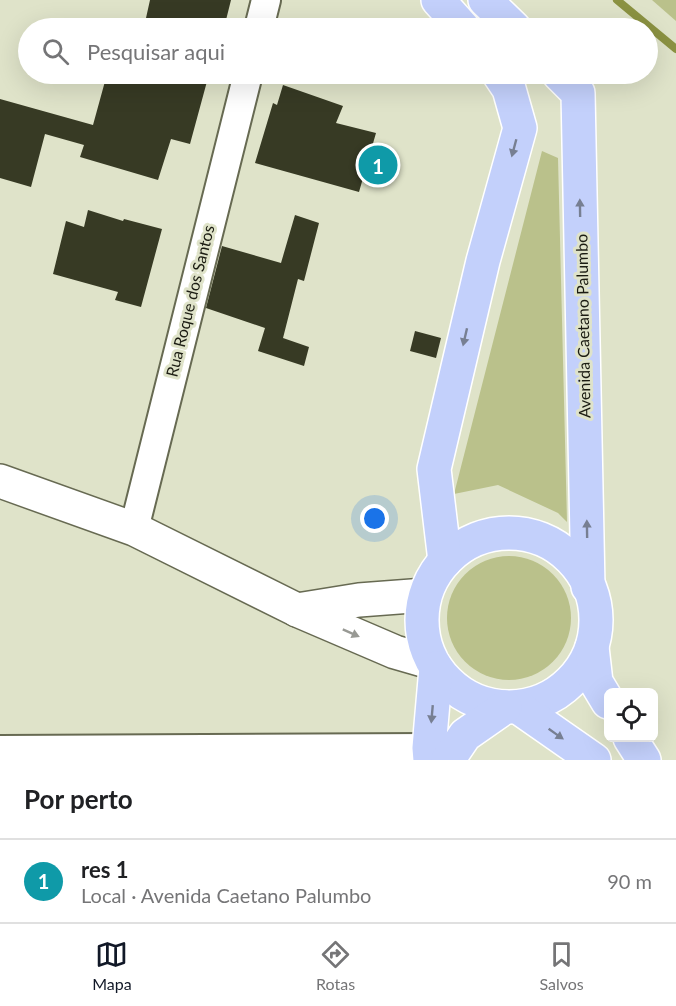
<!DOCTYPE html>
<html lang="pt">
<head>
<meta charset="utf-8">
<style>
  :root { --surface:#fff; --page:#f6f6f6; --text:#202124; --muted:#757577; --line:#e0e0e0; --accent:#111827 }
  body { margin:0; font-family:Lato,sans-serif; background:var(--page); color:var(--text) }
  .controls { position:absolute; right:18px; bottom:18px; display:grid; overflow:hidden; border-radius:9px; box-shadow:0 6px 24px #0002 }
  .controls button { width:54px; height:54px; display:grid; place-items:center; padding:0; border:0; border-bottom:2px solid var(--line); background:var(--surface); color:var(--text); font:30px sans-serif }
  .you { position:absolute; left:375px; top:519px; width:21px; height:21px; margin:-15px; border:4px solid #fff; border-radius:50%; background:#1a73e8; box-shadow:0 0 0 9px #1a73e833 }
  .badge { display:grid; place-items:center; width:39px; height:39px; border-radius:50%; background:var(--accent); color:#fff; font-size:20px; font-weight:700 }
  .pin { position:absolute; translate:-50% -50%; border:3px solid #fff; box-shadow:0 2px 6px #0006 }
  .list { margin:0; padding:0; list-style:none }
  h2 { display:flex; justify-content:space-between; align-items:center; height:78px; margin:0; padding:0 24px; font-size:26px }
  h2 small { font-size:20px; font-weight:400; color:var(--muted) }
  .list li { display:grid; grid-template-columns:39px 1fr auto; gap:18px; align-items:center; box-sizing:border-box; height:84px; padding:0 24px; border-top:2px solid var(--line) }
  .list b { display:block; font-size:22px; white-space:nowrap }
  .list p { margin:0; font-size:20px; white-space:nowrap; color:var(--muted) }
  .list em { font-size:20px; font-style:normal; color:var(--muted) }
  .icon { flex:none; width:33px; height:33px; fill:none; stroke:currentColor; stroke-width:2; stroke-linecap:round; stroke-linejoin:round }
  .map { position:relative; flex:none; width:676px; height:760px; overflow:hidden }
  .search { position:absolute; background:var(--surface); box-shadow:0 6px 24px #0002; left:18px; right:18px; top:18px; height:66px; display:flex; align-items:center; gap:15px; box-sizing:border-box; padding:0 21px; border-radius:33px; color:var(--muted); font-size:22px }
  .sheet { height:162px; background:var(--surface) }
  nav { display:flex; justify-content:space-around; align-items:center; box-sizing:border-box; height:84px; border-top:2px solid var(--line); background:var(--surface); font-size:16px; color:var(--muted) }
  nav a { display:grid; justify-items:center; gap:3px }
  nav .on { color:var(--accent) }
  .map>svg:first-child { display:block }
</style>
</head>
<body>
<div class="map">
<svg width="676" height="760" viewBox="0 0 676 760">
  <rect width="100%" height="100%" fill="#dfe3c9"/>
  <g fill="#bac18b">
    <path d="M652,0H676V21Z"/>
    <path d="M542,151L558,158L567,522L558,513L498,485L454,494Z"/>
    <circle cx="509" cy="618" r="62"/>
  </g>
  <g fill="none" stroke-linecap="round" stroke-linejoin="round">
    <path stroke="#8b9242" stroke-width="8" d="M617,0L676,49"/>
  </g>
  <g fill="#373a24">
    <path d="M150,0H231L224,28H153L155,20L146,18Z"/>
    <path d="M107,74H209L190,144L171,139L158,180L80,157L84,145L45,134L31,187L0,178V99L93,125Z"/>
    <path d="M283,85L343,106L336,123L376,133L359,192L255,163L273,103L277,105Z"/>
    <path d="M88,210L123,221L124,219L162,229L141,307L115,300L118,292L53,274L66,221L84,227Z"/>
    <path d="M295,215L319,223L304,281L298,279L283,338L309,347L304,366L258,351L265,328L206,308L222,246L281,263Z"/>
    <path d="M415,331L441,338L436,358L410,351Z"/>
  </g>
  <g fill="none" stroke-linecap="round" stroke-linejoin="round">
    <g stroke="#676a52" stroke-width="32">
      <g id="minor">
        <path d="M259,28L266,0"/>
        <path d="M134,529L248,74"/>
        <path d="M0,750L429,748L451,753"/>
      </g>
    </g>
    <g stroke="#676a52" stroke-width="36">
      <g id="secondary">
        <path d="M0,481L134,529L297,610L395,652L433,663"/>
        <path d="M297,610L359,600L425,595"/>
      </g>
    </g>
    <g stroke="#fff" stroke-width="36">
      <g id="primary">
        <path d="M438,0L463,28"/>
        <path d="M485,0L514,28"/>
        <path d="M559,74L578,93L588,587"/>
        <circle cx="509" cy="620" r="87"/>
        <path d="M445,561L434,469L483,261L520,128L509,89L499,74"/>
        <path d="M592,647L596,682L608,702"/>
        <path d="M518,707L594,760"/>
        <path d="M630,738L644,760"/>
        <path d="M430,760L429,748L436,668"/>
        <path d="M448,760L465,735L505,707"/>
      </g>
    </g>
    <use href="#minor" stroke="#fff" stroke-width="28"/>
    <use href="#secondary" stroke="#fff" stroke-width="33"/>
    <use href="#primary" stroke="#c3d0fb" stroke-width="33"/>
  </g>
  <defs><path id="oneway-solid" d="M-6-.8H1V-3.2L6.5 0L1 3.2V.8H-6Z" transform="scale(1.5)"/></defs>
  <g fill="#777f92">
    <use href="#oneway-solid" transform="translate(514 148) rotate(105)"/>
    <use href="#oneway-solid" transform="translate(580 208) rotate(-91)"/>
    <use href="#oneway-solid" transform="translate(465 337) rotate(103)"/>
    <use href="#oneway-solid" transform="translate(587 529) rotate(-91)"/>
    <use href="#oneway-solid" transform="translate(432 714) rotate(95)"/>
    <use href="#oneway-solid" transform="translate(556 734) rotate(35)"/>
  </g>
  <use fill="#989994" href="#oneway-solid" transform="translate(351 633) rotate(24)"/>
  <g text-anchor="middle" stroke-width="6" stroke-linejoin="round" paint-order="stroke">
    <g font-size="16" fill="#1b1c12" stroke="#dfe3c9">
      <text transform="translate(190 301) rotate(-76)" y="6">Rua Roque dos Santos</text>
      <text transform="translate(583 326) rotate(-91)" y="6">Avenida Caetano Palumbo</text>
    </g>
  </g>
</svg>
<div class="controls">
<button><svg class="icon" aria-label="locate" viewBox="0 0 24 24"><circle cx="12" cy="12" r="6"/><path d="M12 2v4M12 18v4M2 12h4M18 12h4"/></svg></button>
</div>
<div class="you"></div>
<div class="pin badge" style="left:378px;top:165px;background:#0f9aa8">1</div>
<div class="search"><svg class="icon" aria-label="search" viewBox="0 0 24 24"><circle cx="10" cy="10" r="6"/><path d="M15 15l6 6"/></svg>Pesquisar aqui</div>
</div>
<section class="sheet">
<h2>Por perto<small></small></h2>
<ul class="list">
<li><span class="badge" style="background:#0f9aa8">1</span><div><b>res 1</b><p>Local · Avenida Caetano Palumbo</p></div><em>90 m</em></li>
</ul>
</section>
<nav>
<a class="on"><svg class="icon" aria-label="map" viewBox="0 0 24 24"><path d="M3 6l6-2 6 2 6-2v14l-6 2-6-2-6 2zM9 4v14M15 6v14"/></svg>Mapa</a>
<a><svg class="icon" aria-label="directions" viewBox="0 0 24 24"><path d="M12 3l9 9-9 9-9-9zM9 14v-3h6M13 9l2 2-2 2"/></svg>Rotas</a>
<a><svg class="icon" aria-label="saved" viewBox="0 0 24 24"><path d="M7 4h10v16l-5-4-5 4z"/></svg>Salvos</a>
</nav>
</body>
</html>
